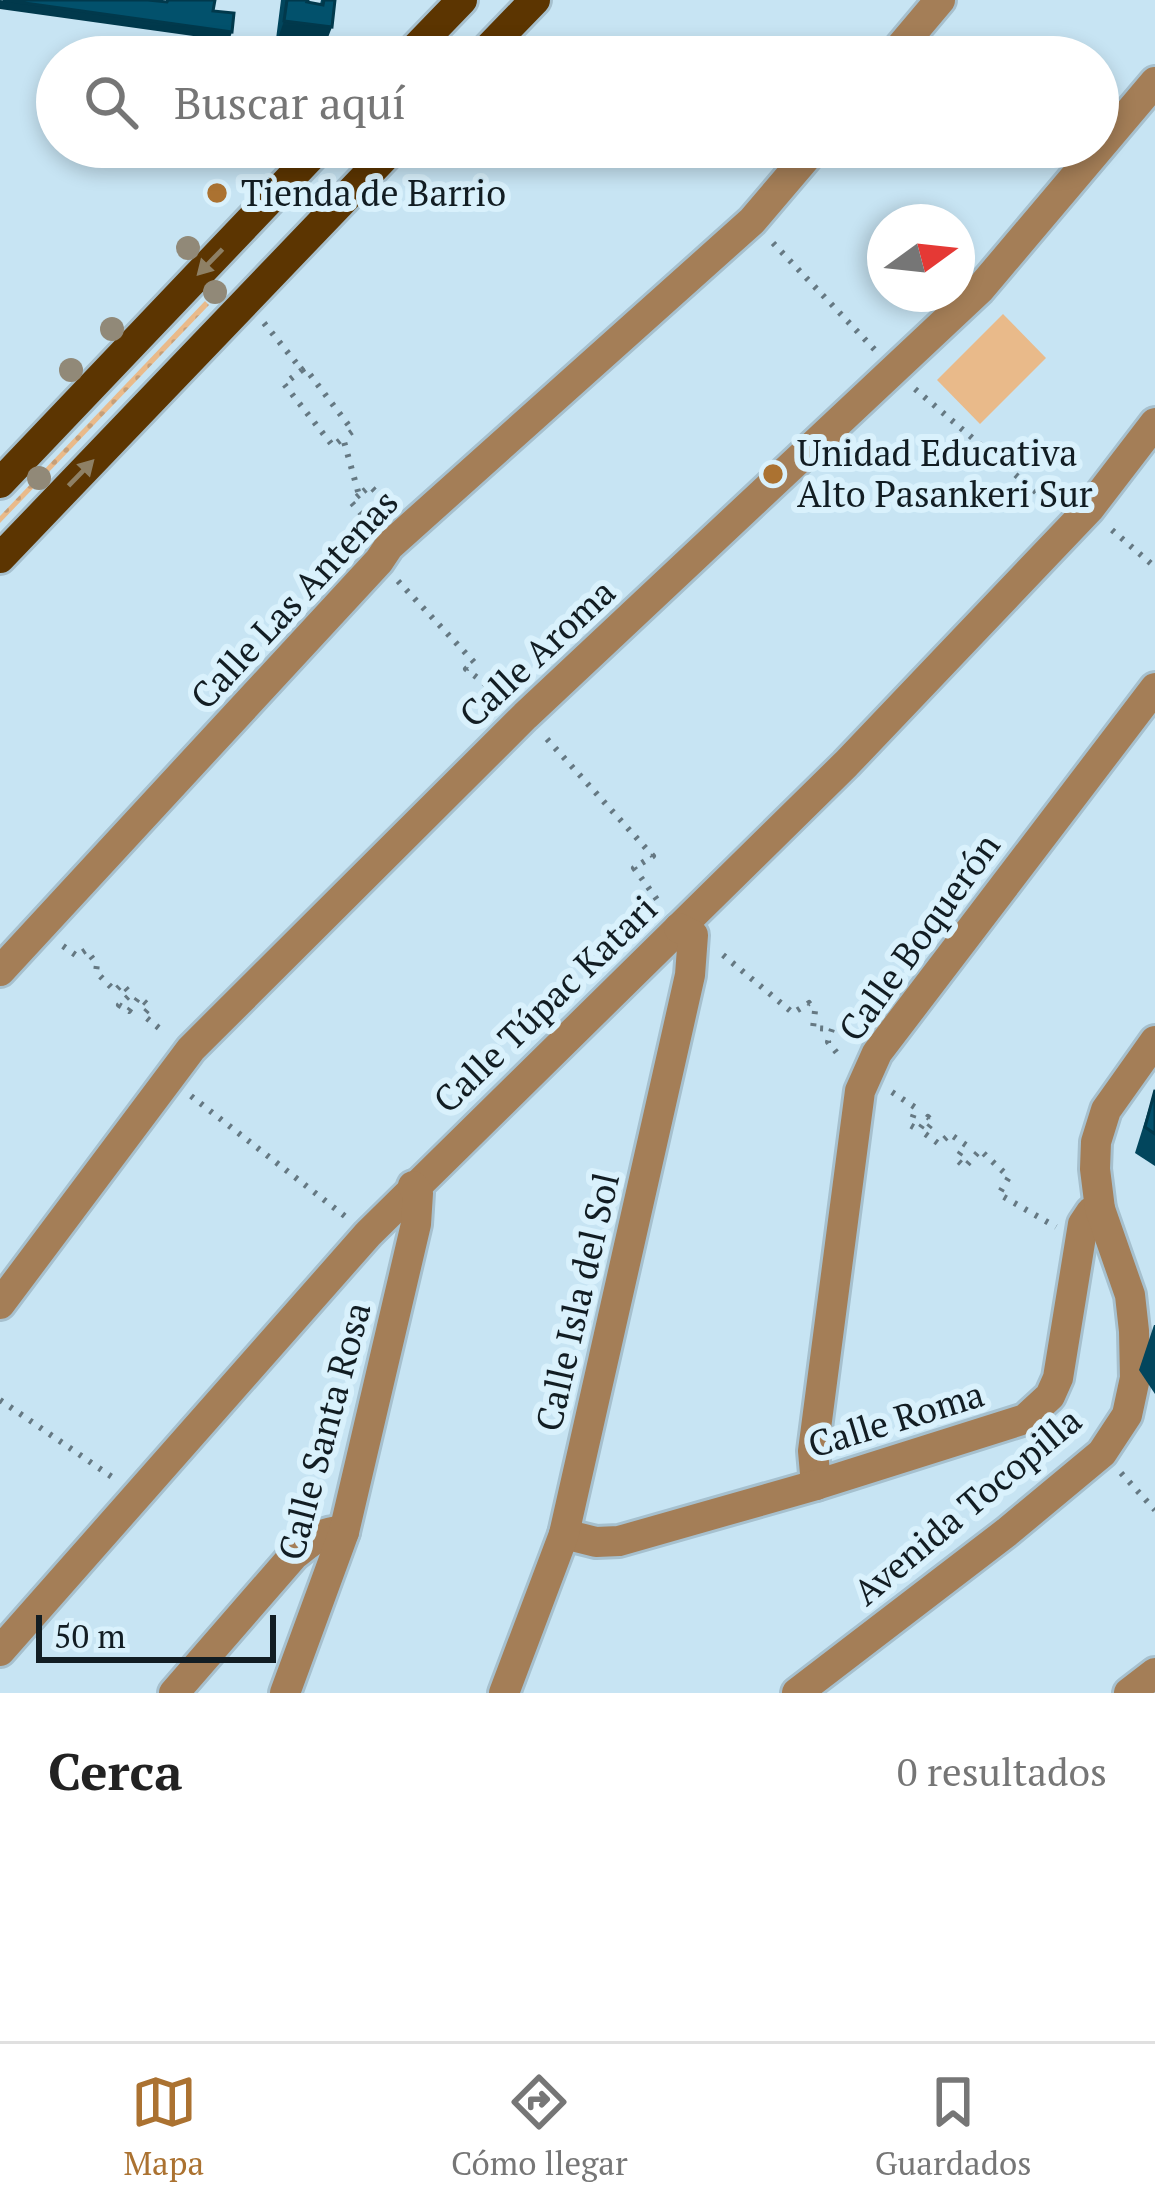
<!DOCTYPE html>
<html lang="es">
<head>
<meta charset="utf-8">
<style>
  :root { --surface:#fff; --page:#f6f6f6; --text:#222; --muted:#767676; --line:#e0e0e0; --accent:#ab7231 }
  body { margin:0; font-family:"PT Serif",serif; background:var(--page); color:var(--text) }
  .compass { position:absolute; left:867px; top:204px; width:108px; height:108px; border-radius:50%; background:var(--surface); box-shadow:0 6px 18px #0003; rotate:75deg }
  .scale { position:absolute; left:36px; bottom:30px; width:240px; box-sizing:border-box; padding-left:12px; border:6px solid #121d23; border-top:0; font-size:33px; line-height:42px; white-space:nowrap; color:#121d23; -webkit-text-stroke:9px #d9f1fc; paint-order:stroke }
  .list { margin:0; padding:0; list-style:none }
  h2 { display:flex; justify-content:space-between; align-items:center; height:156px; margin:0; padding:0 48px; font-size:51px }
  h2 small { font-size:39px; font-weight:400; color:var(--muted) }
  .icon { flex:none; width:66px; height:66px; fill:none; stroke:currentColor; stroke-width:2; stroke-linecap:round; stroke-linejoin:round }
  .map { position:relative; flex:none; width:1155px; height:1693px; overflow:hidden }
  .search { position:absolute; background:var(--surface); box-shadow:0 6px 18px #0003; left:36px; right:36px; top:36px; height:132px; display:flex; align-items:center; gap:30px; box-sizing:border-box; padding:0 42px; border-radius:66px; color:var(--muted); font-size:45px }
  .sheet { height:348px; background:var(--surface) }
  nav { display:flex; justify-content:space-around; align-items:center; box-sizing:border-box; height:168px; border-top:3px solid var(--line); background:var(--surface); font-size:33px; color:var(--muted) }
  nav a { display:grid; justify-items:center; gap:6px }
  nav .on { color:var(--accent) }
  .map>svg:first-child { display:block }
</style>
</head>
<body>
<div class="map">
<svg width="1155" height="1693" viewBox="0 0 1155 1693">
  <defs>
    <pattern id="grass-dots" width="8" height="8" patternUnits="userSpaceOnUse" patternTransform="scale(3)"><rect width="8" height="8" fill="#e9ba8a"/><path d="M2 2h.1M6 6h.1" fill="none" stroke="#c79f77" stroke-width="1.8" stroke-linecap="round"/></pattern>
  </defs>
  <rect width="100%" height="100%" fill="#c7e4f3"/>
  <path fill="url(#grass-dots)" d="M205,301L209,305L0,523V516Z"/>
  <path fill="#e9ba8a" d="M1003,314L1046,358L980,424L937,380Z"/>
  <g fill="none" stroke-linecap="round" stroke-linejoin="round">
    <g stroke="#a6c0ce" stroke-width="36">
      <g id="minor">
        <path d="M892,57L940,0"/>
        <path d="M0,971L379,561L389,546L752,221L815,147"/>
        <path d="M0,1304L191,1049L525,716L980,289L1155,82"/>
        <path d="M816,1485L813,1451L860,1091L877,1053L1155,688"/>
        <path d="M564,1534L596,1542L619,1541L816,1485L1025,1419L1050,1396L1058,1378L1083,1224L1091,1212L1100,1209"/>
        <path d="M0,1651L368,1234L846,764L1089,509L1155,423"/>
        <path d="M174,1693L294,1555C310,1543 323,1529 344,1532"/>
        <path d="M285,1693L344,1532L416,1224L418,1193L413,1186"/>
        <path d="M504,1693L564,1534L690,975L693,935L679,928"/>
        <path d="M797,1693L1007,1532L1102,1453L1127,1415L1135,1378L1134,1331L1130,1295L1100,1209L1095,1169L1096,1142L1106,1110L1155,1041"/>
        <path d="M1129,1693L1155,1673"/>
      </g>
    </g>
    <g stroke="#a6c0ce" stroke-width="36">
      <g id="primary">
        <path d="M407,57L462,0"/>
        <path d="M480,57L535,0"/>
        <path d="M0,483L320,147"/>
        <path d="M0,558L394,147"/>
      </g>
    </g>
    <g stroke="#657882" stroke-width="6" stroke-dasharray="3 9" stroke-linecap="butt">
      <path d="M773,243L876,351"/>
      <path d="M264,323L302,370L284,384L333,446L343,438L359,495L370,486L388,504"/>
      <path d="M302,370L305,368L353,431L343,438"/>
      <path d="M915,389L1051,505"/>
      <path d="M359,495L351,502L369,523"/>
      <path d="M1112,530L1155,567"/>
      <path d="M398,581L474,662L466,669L502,697"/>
      <path d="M547,739L653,856L634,868L661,905"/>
      <path d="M63,946L77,956L86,950L97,964L96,972L115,991L122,984L131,994L119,1005L129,1011L139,997L150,1007L143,1015L165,1033"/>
      <path d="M723,955L793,1013L809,1003L815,1011L813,1028L832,1029L828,1042L841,1058"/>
      <path d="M892,1092L916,1108L910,1125L919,1130L928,1117L933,1122L924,1133L939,1144L950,1134L966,1145L956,1159L965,1167L980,1150L1009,1177L999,1194L1056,1227"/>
      <path d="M191,1096L346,1217"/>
      <path d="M0,1400L112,1477"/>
      <path d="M1121,1473L1155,1510"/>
    </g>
    <use href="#minor" stroke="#a47e57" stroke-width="30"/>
    <use href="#primary" stroke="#5c3501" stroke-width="30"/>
  </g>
  <g fill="#918978">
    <circle cx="188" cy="248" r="12"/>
    <circle cx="215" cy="292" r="12"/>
    <circle cx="112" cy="329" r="12"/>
    <circle cx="71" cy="370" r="12"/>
    <circle cx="39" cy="478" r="12"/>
  </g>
  <g fill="#02465d">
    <path d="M281,0H308L307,2L320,4L321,0H335L322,53L275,47Z"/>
    <path d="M1155,1089V1166L1135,1153Z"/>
    <path d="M1154,1325H1155V1394L1139,1370Z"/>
  </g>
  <g fill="#01394c">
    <path d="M0,0L232,32L229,41L0,9Z"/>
    <path d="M284,21L332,27L322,53L275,47Z"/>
  </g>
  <g fill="#02516c" stroke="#01394c" stroke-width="3">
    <path d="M3,0H148L167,2L168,0H215L213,11L234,13L232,32Z"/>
    <path d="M287,0H308L307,2L323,5L324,0H335L332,27L284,21Z"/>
    <path d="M1155,1090V1134L1145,1127Z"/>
  </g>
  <defs><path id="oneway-solid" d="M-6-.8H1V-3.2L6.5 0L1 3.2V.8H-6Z" transform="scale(3)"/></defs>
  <g fill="#8e8065">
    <use href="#oneway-solid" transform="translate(210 262) rotate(134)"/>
    <use href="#oneway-solid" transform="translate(81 473) rotate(-46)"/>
  </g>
  <g fill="#ab7231" stroke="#d9f1fc" stroke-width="4.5">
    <circle cx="217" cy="193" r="12"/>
    <circle cx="773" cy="474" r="12"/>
  </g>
  <g text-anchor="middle" stroke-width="12" stroke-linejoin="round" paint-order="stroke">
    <g font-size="36" fill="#121d23" stroke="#d9f1fc" text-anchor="start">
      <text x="241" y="206">Tienda de Barrio</text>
      <text x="797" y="466">Unidad Educativa<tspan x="797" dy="41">Alto Pasankeri Sur</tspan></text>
    </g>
    <g font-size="36" fill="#121d23" stroke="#d9f1fc">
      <text transform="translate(294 599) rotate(-47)" y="13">Calle Las Antenas</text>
      <text transform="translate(537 653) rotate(-43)" y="13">Calle Aroma</text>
      <text transform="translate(919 937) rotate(-54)" y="13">Calle Boquerón</text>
      <text transform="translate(545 1004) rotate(-44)" y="13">Calle Túpac Katari</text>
      <text transform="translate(577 1302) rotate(-77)" y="13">Calle Isla del Sol</text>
      <text transform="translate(896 1419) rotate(-17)" y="13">Calle Roma</text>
      <text transform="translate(324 1431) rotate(-75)" y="13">Calle Santa Rosa</text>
      <text transform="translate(967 1506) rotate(-40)" y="13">Avenida Tocopilla</text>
    </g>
  </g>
</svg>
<svg class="compass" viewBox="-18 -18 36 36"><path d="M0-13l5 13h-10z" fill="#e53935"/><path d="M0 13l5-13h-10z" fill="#767676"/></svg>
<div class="scale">50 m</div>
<div class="search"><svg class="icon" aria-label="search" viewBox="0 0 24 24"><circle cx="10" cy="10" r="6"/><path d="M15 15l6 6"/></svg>Buscar aquí</div>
</div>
<section class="sheet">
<h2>Cerca<small>0 resultados</small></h2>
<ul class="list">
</ul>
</section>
<nav>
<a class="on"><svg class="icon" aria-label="map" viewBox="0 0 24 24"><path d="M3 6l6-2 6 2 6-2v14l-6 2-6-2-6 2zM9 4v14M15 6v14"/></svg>Mapa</a>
<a><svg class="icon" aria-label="directions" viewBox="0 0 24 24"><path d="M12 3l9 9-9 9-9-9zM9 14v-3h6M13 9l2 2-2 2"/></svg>Cómo llegar</a>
<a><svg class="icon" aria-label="saved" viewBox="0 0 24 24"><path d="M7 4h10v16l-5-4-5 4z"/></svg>Guardados</a>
</nav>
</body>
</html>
